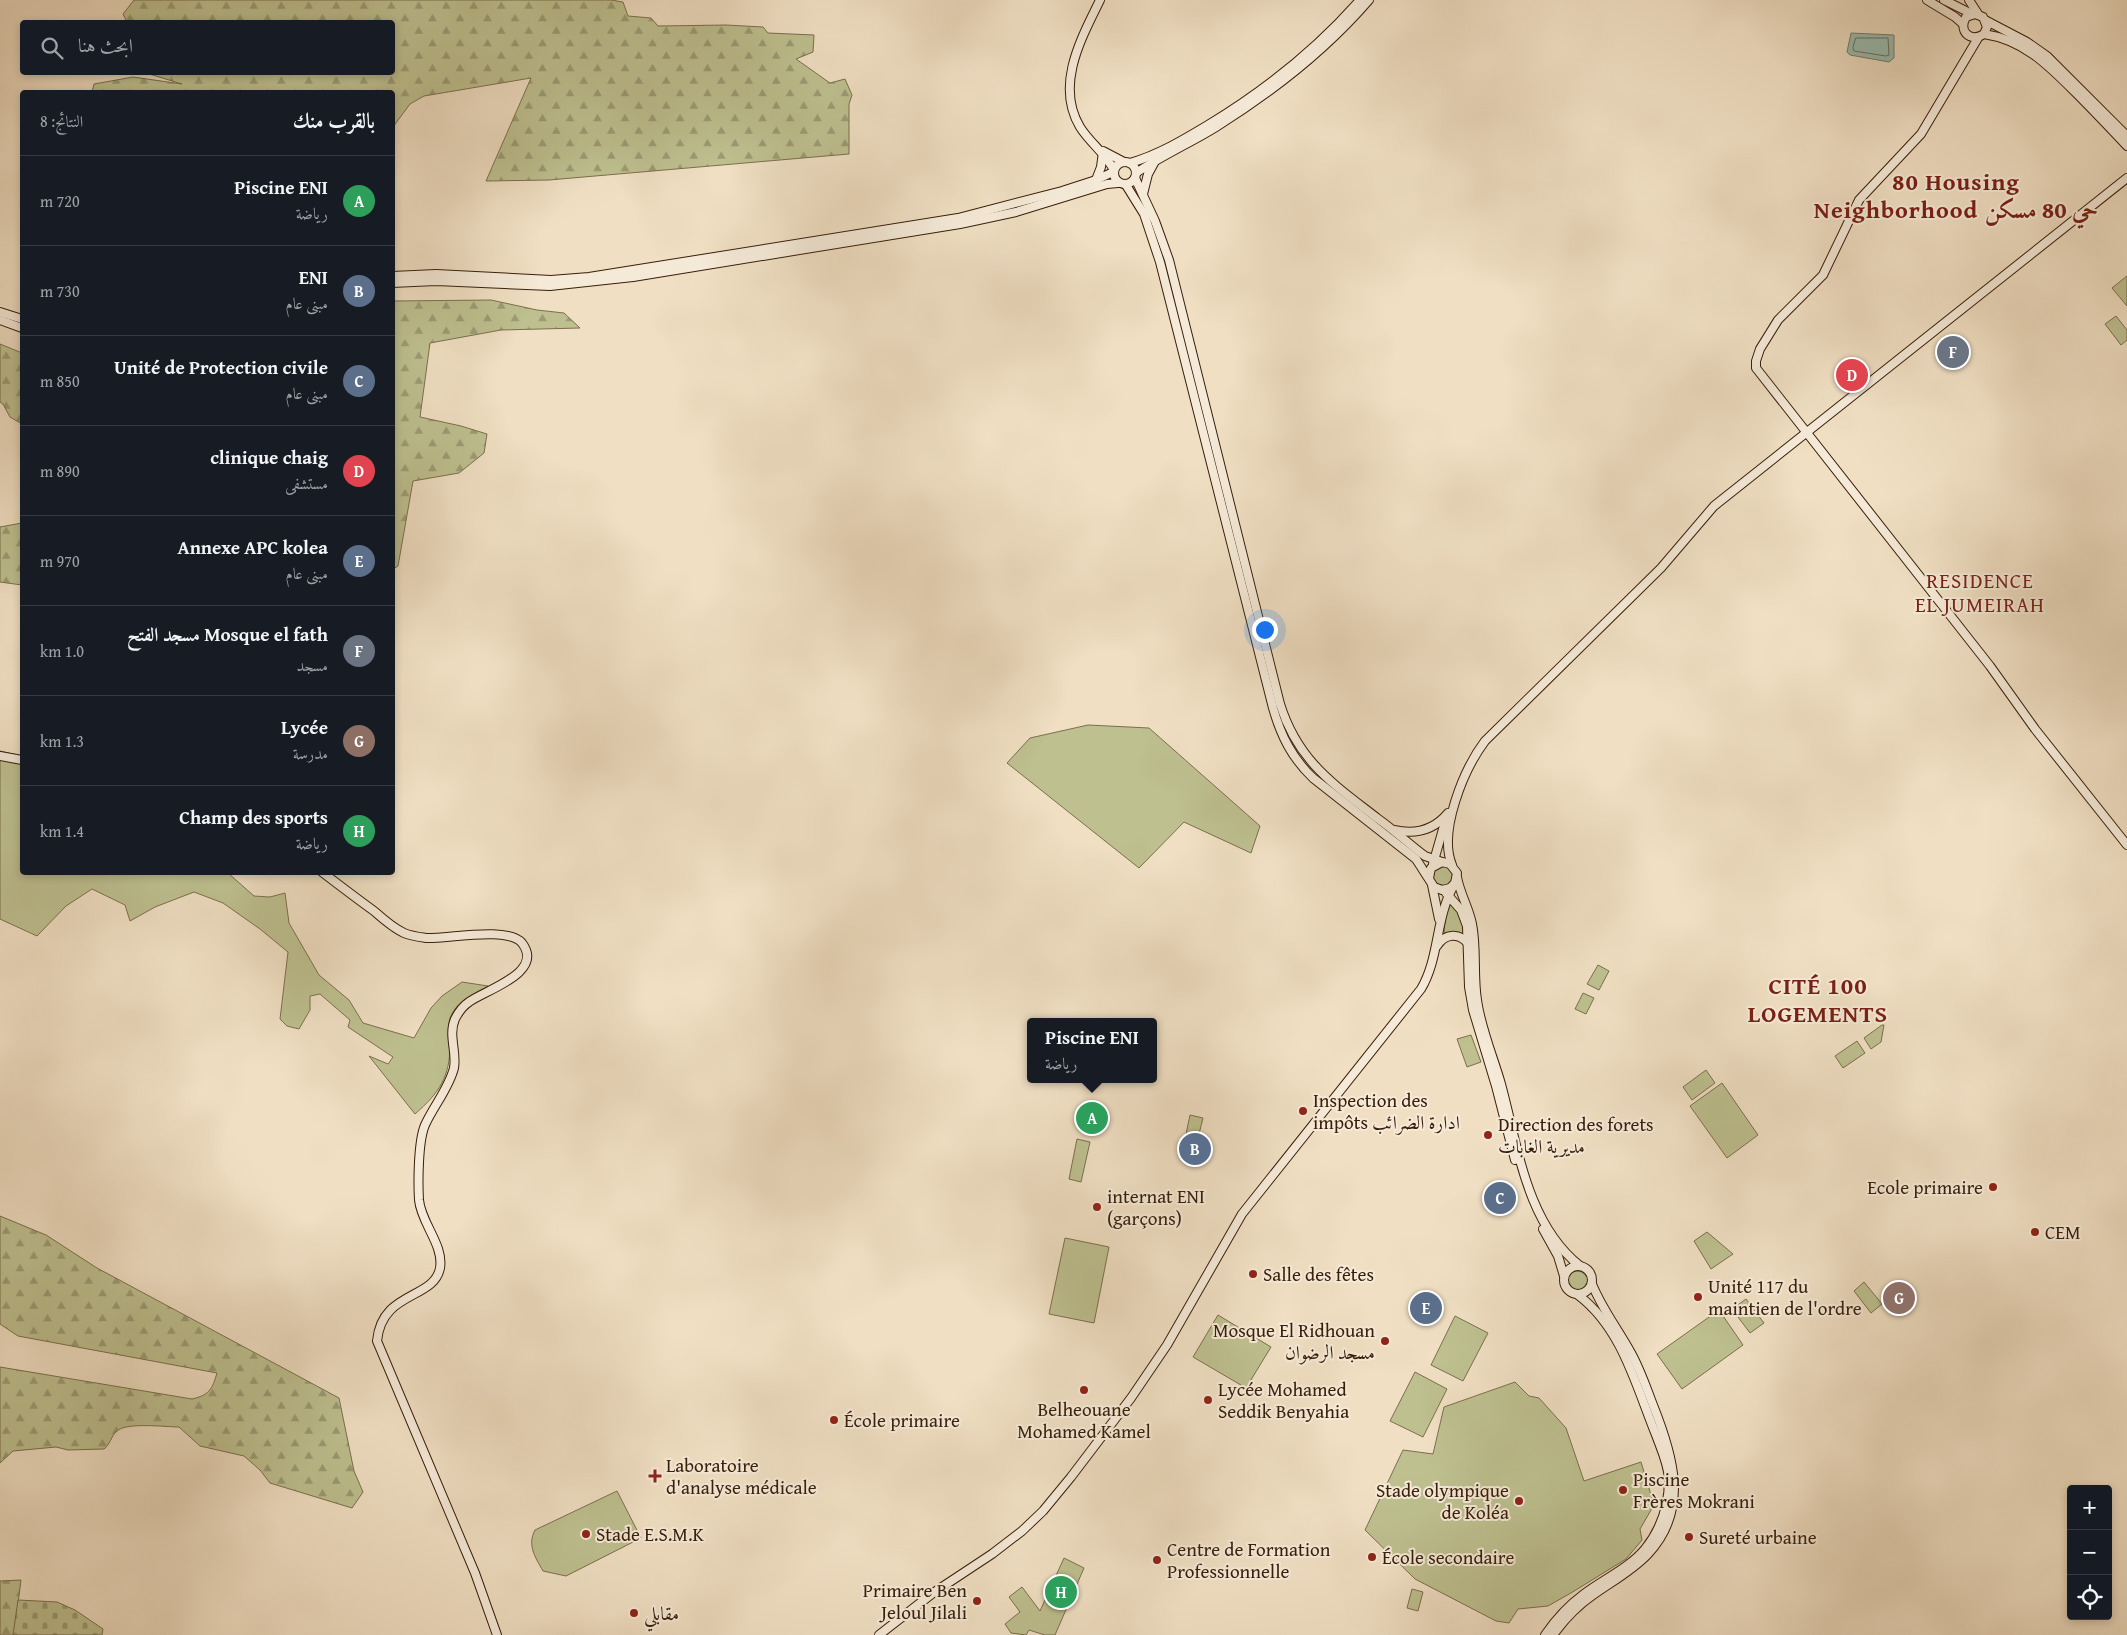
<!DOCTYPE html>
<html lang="ar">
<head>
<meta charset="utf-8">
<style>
  :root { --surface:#171b24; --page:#20242c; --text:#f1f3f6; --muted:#9ea1a6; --line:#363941; --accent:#1a73e8 }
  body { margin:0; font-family:"Gentium Book Plus",Amiri,serif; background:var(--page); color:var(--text); direction:rtl }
  .controls { position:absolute; right:15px; bottom:15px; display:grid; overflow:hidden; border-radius:5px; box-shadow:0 2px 8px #0003 }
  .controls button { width:45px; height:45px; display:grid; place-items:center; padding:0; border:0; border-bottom:1px solid var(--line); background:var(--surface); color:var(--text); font:25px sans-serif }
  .you { position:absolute; left:1264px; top:629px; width:18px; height:18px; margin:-12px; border:4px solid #fff; border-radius:50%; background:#1a73e8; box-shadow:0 0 0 8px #1a73e833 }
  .badge { display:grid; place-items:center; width:32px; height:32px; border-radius:50%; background:var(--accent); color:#fff; font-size:16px; font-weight:700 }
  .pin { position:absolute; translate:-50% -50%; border:2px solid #fff; box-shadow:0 1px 5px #0006 }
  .popup { position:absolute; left:1027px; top:1018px; width:130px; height:65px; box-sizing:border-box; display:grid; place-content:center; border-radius:5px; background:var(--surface); filter:drop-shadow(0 1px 4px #0005); font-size:16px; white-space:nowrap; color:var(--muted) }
  .popup b { font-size:19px; color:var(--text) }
  .popup::after { content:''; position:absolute; left:50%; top:100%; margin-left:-10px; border:10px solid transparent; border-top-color:var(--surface) }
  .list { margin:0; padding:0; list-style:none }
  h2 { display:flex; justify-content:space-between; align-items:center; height:65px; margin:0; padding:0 20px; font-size:21px }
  h2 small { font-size:16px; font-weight:400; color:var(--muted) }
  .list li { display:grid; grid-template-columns:32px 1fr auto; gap:15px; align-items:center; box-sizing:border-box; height:90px; padding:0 20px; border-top:1px solid var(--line) }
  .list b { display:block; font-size:19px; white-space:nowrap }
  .list p { margin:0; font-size:16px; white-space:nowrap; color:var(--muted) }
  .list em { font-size:16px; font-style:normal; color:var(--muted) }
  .icon { flex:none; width:28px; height:28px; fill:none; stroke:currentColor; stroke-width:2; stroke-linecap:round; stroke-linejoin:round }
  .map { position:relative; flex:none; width:2127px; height:1635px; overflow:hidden; direction:ltr }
  .search { position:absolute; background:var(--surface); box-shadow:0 2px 8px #0003; left:20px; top:20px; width:375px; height:55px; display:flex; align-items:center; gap:12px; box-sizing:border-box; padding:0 18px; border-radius:5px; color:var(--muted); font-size:19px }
  .panel { position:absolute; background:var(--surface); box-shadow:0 2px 8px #0003; left:20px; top:90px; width:375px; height:785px; border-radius:5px; direction:rtl }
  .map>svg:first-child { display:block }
</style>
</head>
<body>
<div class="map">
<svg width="2127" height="1635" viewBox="0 0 2127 1635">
  <defs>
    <pattern id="forest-firs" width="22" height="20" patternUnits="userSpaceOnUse" patternTransform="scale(1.25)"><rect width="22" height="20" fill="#bec090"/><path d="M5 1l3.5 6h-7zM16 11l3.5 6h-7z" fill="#9b9b74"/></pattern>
    <pattern id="cemetery-stones" width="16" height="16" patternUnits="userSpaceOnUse" patternTransform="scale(1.25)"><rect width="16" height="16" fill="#bec090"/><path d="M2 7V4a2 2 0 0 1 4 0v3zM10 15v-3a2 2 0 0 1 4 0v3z" fill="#9b9b74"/></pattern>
  </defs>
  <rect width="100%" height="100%" fill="#f0dfc3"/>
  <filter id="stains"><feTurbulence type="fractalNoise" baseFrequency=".004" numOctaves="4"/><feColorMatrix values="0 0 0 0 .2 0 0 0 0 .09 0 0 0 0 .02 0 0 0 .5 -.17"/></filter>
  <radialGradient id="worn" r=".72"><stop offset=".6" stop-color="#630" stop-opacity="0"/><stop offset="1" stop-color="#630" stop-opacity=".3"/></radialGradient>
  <g fill="#bec090" stroke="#7b6f4c">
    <path d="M2127,276V306L2112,288Z"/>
    <path d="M2116,316L2127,330V340L2121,345L2105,324Z"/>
    <path d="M1088,725L1149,728L1260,826L1251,853L1184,822L1139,868L1007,763L1030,738Z"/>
    <path d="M0,751L22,756V872L228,873L254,896L270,897L285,893L289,923L319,975L349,1000L363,1023L414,1038L431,1008L442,996L462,982L488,986C476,993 455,1002 450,1018C448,1025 450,1037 450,1045C450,1077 439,1093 415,1114L369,1056L388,1064L393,1057L348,1027L350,1020L320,994L310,996V1010L299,1029L287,1026L280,1019L288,952L260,929L223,903L194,892L155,907L130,921L125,905L92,889L66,906L37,936L0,919Z"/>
    <circle cx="1443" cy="876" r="11"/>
    <path d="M1449,900L1461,915L1467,939L1444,935L1445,920Z"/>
    <path d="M1598,965L1609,971L1599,990L1587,984Z"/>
    <path d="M1583,993L1594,998L1586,1014L1575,1009Z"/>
    <path d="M1882,1025H1884L1881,1042L1871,1049L1864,1038Z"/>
    <path d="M1471,1035L1481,1062L1467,1067L1457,1039Z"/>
    <path d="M1857,1041L1865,1053L1843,1068L1835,1056Z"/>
    <path d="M1706,1070L1715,1083L1692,1100L1683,1087Z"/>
    <path d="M1722,1083L1758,1135L1727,1158L1690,1106Z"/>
    <path d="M1190,1115L1203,1118L1197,1142L1185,1139Z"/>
    <path d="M1077,1139L1090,1142L1081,1182L1069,1179Z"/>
    <path d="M1707,1232L1733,1254L1711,1269L1694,1241Z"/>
    <path d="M1065,1238L1109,1247L1094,1323L1049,1314Z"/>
    <circle cx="1577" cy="1282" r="11"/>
    <path d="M1864,1282L1882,1304L1871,1313L1854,1291Z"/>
    <path d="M1746,1299L1764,1323L1750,1333L1732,1309Z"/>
    <path d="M1719,1310L1743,1345L1682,1389L1657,1354Z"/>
    <path d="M1218,1315L1271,1347L1246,1388L1193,1357Z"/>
    <path d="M1455,1316L1488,1333L1463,1381L1431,1365Z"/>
    <path d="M1415,1372L1447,1389L1423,1437L1390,1421Z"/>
    <path d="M1515,1382L1529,1396L1539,1398L1566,1428L1584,1481L1641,1462L1654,1505L1640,1529L1642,1540L1626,1559L1571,1593L1548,1606L1518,1609L1509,1623L1496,1621L1415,1579L1365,1530L1403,1450L1433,1454L1444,1407Z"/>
    <path d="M617,1491L641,1538L566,1576L543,1571C535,1557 527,1545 535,1530Z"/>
    <path d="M1064,1558L1084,1568L1055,1635H1045L1029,1630L1026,1635L1011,1633L1005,1624L1020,1612L1009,1597L1022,1587L1040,1611Z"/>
    <path d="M1412,1589L1423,1592L1418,1611L1407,1608Z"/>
  </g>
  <g fill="url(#forest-firs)" stroke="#7b6f4c">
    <path d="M134,0H611L623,2L628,16L651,18L658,26L726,25L763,27L768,33L814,35L813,52L796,59L830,83L845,79L852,95L849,104V154L549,180L486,181L531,78L424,96L410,104L393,127L392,92H92L94,84L133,77L182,84L146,73L392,72V22H127L123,14Z"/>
    <path d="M491,300L537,310L564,313L580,328L501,330L430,343L420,417L461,426L487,434L484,453L459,473L413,481L398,566L393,569V301Z"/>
    <path d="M0,344L22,353V424L10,417L3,404L0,402Z"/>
    <path d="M22,523V585L0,582V527Z"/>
    <path d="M0,1216L46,1235L97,1268L339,1398L354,1471L363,1492L352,1508L270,1483L260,1470L244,1456L200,1446L179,1427C166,1427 126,1422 117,1431C111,1436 110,1445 104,1449L68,1450L56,1447L13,1451L0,1463V1367L192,1399C209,1395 212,1390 217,1373L18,1336L0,1324Z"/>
    <path d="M21,1580L14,1635H0V1581Z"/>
  </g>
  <path fill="url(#cemetery-stones)" stroke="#7b6f4c" d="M18,1600L57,1602L75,1610L103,1629L102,1635H13Z"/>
  <path fill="#9abdb1" stroke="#737d6e" d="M1851,33L1894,35V58L1889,62L1850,55L1847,52Z"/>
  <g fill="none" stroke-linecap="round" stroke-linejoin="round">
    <path stroke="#696e5d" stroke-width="1" d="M1856,38H1888L1889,55L1886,56L1854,51L1853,48Z"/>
    <g stroke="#381e09" stroke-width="10">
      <g id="secondary">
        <path d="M1100,0C1081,39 1055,85 1080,127C1090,143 1105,153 1114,170"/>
        <path d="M1927,0L1955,17L1963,24"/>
        <path d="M1944,0L1972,14"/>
        <path d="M1969,0L1978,14"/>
        <path d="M1985,20L2027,42L2047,56L2127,136"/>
        <path d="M1984,34L1987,27L1983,17L1975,14L1966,17C1958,31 1970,43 1984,34C2024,40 2048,65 2076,93C2093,110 2110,128 2127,146"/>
        <path d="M1978,38L1921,134L1859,200L1823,275L1778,320L1760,349L1756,361V368L1990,666L2035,729L2127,845"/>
        <path d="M1103,151L1124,162"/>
        <circle cx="1125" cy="173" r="11"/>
        <path d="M1130,163C1158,155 1183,140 1208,125C1264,91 1317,49 1360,0"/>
        <path d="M1136,173C1161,156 1190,143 1216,127C1272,92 1326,50 1369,0"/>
        <path d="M1135,178L1155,221L1169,260L1280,704C1298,761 1332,783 1377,818C1394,830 1409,844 1425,856L1442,862"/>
        <path d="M1096,180L1101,167L1103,152"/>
        <path d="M1126,185L1144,214L1160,262L1273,708C1281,736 1292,758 1313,778L1416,859L1434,887L1442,890L1450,888L1455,883L1457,873L1450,864L1442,862L1431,868L1429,878"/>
        <path d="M1143,194L1148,174L1154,163"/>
        <path d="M392,276L436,274L551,280L589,277L958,218L1062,191L1096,180L1113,172"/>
        <path d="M392,283L436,281L550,286L633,277L960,224L1016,212L1107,184L1118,183"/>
        <path d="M0,312L22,319"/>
        <path d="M0,320L22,328"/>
        <path d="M0,756L22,760"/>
        <path d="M1394,830C1416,835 1434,830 1448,813"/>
        <path d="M1433,864L1445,822"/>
        <path d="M1452,865C1438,831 1464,769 1485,741L1661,568L1714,506L2127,178"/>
        <path d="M322,872C339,885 356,898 374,911C383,919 393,928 404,933C411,936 419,937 426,938C447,939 508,926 522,943C545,973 485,990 469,1002C463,1006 458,1013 455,1019C448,1035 457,1052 454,1068C449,1088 433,1107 425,1125C418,1141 418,1183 419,1200C421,1223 444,1245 440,1268C434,1300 382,1290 377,1341L475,1573L497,1635"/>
        <path d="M1457,877C1460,894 1469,908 1472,924C1477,949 1473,975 1477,1000C1481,1029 1493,1056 1501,1084C1518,1146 1526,1223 1580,1266"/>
        <path d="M1432,885L1439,919"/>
        <path d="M1446,893L1461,910L1467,926L1469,987L1473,1010L1496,1086L1515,1160"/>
        <path d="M1437,946C1445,933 1460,932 1469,945"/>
        <path d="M1543,1229L1558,1256L1564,1276"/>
        <circle cx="1578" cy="1280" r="14"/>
        <path d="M879,1635L933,1593L992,1554L1022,1531L1043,1511L1071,1477L1131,1398L1167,1345L1242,1214L1421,989C1440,957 1435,918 1454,885"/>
        <path d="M1545,1635C1556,1619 1569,1605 1584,1594C1604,1579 1629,1568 1645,1549C1661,1529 1669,1504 1669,1479C1668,1463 1661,1449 1656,1435C1636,1386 1622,1328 1578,1295"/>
        <path d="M1553,1635C1564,1620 1577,1606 1593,1595C1611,1582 1632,1571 1648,1554C1690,1509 1673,1455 1653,1405C1646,1387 1640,1369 1631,1353C1618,1329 1602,1309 1592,1284"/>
      </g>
    </g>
    <use href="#secondary" stroke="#f5ead8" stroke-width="8"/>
  </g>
  <g fill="#8f2418" stroke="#f5ead8" stroke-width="2">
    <circle cx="1303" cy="1111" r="5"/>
    <circle cx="1488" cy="1135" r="5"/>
    <circle cx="1993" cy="1187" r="5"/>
    <circle cx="1097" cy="1207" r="5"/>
    <circle cx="2035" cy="1232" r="5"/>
    <circle cx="1253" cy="1274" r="5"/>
    <circle cx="1698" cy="1297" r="5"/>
    <circle cx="1385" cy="1341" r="5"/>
    <circle cx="1084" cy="1390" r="5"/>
    <circle cx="1208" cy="1400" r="5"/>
    <circle cx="834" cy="1420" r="5"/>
    <path d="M652.5 1468.5h5v5h5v5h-5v5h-5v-5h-5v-5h5z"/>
    <circle cx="1623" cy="1490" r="5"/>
    <circle cx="1519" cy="1501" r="5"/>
    <circle cx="586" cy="1534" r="5"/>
    <circle cx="1689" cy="1537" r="5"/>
    <circle cx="1372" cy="1557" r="5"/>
    <circle cx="1157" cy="1560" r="5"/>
    <circle cx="977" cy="1601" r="5"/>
    <circle cx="634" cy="1613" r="5"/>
  </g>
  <g text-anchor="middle" stroke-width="4" stroke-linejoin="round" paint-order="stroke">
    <g font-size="19" fill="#381e09" stroke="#f5ead8" text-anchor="start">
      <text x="1313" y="1107">Inspection des<tspan x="1313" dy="22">impôts ادارة الضرائب</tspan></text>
      <text x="1498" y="1131">Direction des forets<tspan x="1498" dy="22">مديرية الغابات</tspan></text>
      <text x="1983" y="1194" text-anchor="end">Ecole primaire</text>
      <text x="1107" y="1203">internat ENI<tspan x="1107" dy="22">(garçons)</tspan></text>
      <text x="2045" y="1239">CEM</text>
      <text x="1263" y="1281">Salle des fêtes</text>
      <text x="1708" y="1293">Unité 117 du<tspan x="1708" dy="22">maintien de l'ordre</tspan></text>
      <text x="1375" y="1337" text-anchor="end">Mosque El Ridhouan<tspan x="1375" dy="22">مسجد الرضوان</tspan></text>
      <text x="1218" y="1396">Lycée Mohamed<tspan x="1218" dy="22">Seddik Benyahia</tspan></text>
      <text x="1084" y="1416" text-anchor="middle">Belheouane<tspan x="1084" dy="22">Mohamed Kamel</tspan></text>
      <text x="844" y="1427">École primaire</text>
      <text x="666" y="1472">Laboratoire<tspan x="666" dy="22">d'analyse médicale</tspan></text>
      <text x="1633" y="1486">Piscine<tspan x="1633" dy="22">Frères Mokrani</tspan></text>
      <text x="1509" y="1497" text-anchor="end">Stade olympique<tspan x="1509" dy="22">de Koléa</tspan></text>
      <text x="596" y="1541">Stade E.S.M.K</text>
      <text x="1699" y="1544">Sureté urbaine</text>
      <text x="1167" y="1556">Centre de Formation<tspan x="1167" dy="22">Professionnelle</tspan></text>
      <text x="1382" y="1564">École secondaire</text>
      <text x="967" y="1597" text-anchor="end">Primaire Ben<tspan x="967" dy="22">Jeloul Jilali</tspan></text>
      <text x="644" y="1620">مقابلي</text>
    </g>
    <g font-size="21" letter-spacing="1" fill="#7a1f14" stroke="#f5ead8">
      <text x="1980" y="588">RESIDENCE<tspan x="1980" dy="24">EL JUMEIRAH</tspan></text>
    </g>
    <g font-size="24" font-weight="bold" letter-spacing="1" fill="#7a1f14" stroke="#f5ead8">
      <text x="1956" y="190">80 Housing<tspan x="1956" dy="28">Neighborhood حي 80 مسكن</tspan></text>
      <text x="1818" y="994">CITÉ 100<tspan x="1818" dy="28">LOGEMENTS</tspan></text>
    </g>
  </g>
  <rect width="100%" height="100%" filter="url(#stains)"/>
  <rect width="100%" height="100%" fill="url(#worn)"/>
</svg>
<div class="controls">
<button>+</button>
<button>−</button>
<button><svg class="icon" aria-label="locate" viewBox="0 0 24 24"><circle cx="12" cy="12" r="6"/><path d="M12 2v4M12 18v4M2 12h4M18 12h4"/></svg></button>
</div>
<div class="you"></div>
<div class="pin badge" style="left:1092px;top:1118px;background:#2e9e5b">A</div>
<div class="popup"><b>Piscine ENI</b>رياضة</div>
<div class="pin badge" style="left:1195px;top:1149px;background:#5c6f8a">B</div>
<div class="pin badge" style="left:1500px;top:1198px;background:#5c6f8a">C</div>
<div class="pin badge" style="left:1852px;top:375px;background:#e0444e">D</div>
<div class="pin badge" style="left:1426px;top:1308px;background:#5c6f8a">E</div>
<div class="pin badge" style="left:1953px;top:352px;background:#6b7280">F</div>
<div class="pin badge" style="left:1899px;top:1298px;background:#8d6e63">G</div>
<div class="pin badge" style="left:1061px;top:1592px;background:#2e9e5b">H</div>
<div class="search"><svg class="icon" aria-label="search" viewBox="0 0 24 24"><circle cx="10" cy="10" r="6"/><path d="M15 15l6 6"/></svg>ابحث هنا</div>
<section class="panel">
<h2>بالقرب منك<small>النتائج: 8</small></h2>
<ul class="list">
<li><span class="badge" style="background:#2e9e5b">A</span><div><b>Piscine ENI</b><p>رياضة</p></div><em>720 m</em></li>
<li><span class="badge" style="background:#5c6f8a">B</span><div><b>ENI</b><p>مبنى عام</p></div><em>730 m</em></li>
<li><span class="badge" style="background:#5c6f8a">C</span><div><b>Unité de Protection civile</b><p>مبنى عام</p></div><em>850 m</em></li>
<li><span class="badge" style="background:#e0444e">D</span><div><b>clinique chaig</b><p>مستشفى</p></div><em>890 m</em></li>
<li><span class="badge" style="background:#5c6f8a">E</span><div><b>Annexe APC kolea</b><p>مبنى عام</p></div><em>970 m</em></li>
<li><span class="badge" style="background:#6b7280">F</span><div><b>Mosque el fath مسجد الفتح</b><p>مسجد</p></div><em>1.0 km</em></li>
<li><span class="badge" style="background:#8d6e63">G</span><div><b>Lycée</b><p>مدرسة</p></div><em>1.3 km</em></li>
<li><span class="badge" style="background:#2e9e5b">H</span><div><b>Champ des sports</b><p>رياضة</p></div><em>1.4 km</em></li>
</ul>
</section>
</div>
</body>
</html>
